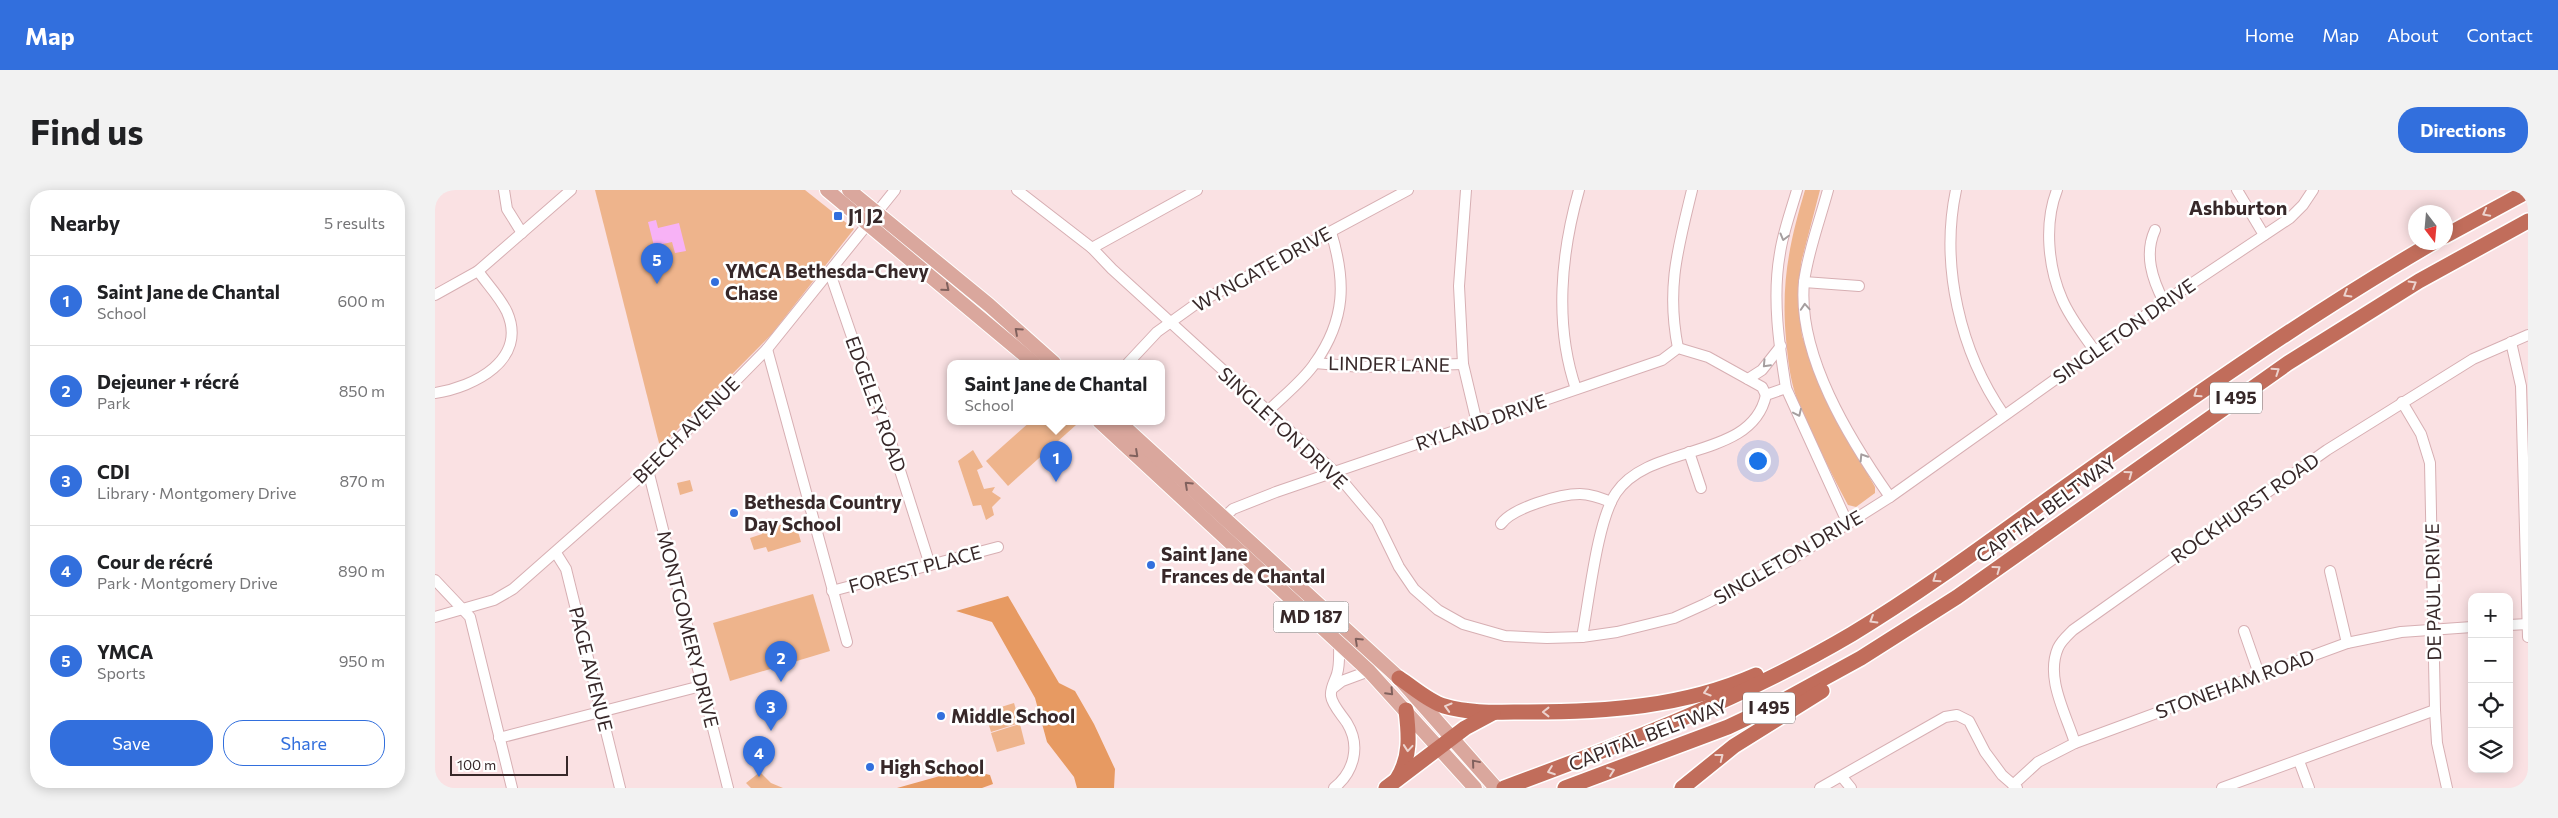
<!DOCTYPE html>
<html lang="en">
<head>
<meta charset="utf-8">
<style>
  :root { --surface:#fff; --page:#f2f2f2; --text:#202124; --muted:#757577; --line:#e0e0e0; --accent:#326fdd }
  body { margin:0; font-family:Commissioner,sans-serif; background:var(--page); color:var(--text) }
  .controls { position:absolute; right:15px; bottom:15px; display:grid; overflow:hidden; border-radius:10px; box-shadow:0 2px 12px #0003 }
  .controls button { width:45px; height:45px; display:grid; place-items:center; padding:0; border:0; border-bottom:1px solid var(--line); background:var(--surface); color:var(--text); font:25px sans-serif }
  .compass { position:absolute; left:1973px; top:15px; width:45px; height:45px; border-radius:50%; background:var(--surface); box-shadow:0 2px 12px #0003; rotate:164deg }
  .scale { position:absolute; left:15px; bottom:12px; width:118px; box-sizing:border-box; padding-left:5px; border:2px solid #372829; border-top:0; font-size:14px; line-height:18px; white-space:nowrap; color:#372829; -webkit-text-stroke:4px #fff; paint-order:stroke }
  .you { position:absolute; left:1322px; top:270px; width:18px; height:18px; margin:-12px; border:4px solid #fff; border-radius:50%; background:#1a73e8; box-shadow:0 0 0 8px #1a73e833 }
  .badge { display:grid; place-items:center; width:32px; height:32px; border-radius:50%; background:var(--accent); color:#fff; font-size:16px; font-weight:700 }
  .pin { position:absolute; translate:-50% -41px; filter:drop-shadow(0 1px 2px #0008) }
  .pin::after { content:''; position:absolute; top:26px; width:18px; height:15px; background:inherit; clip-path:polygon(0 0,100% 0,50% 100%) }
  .popup { position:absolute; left:512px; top:170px; width:218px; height:65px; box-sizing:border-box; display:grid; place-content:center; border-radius:10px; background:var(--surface); filter:drop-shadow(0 1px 4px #0005); font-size:16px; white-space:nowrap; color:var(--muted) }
  .popup b { font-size:19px; color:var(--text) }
  .popup::after { content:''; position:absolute; left:50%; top:100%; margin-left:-10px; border:10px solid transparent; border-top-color:var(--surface) }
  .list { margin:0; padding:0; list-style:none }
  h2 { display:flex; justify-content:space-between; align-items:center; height:65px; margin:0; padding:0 20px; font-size:21px }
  h2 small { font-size:16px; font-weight:400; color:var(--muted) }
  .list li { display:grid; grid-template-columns:32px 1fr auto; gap:15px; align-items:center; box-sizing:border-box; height:90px; padding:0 20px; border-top:1px solid var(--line) }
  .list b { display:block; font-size:19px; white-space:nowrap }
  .list p { margin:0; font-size:16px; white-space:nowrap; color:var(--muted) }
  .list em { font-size:16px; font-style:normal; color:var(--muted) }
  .actions { display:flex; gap:10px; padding:15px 20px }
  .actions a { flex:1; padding:11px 0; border:1px solid var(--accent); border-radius:20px; text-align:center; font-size:18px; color:var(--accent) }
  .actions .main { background:var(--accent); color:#fff }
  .icon { flex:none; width:28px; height:28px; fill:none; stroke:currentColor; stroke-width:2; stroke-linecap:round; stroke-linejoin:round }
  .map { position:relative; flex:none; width:2093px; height:598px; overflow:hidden; border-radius:20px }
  header { display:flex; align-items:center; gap:30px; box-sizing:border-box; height:70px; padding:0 25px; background:var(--accent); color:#fff }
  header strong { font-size:24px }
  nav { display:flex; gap:28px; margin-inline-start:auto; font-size:18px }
  .intro { display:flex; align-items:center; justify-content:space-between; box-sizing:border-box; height:120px; padding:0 30px }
  h1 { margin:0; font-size:35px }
  .button { padding:12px 22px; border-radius:20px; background:var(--accent); color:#fff; font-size:18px; font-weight:700 }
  main { display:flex; gap:30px; padding:0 30px }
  aside { flex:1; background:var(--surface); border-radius:20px; box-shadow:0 2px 12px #0003 }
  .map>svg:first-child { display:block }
</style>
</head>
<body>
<header>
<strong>Map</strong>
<nav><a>Home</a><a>Map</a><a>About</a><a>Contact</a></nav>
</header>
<div class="intro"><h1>Find us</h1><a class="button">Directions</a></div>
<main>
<aside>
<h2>Nearby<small>5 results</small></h2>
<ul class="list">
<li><span class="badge">1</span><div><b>Saint Jane de Chantal</b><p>School</p></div><em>600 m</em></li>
<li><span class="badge">2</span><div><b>Dejeuner + récré</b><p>Park</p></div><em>850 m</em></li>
<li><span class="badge">3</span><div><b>CDI</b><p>Library · Montgomery Drive</p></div><em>870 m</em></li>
<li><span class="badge">4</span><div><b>Cour de récré</b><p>Park · Montgomery Drive</p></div><em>890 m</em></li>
<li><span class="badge">5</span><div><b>YMCA</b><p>Sports</p></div><em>950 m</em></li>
</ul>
<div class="actions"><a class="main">Save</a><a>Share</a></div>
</aside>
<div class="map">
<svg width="2093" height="598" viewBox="0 0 2093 598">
  <rect width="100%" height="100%" fill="#fae1e3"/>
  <g fill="#eeb48c">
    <path d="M160,0H370L419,39L336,145L225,257Z"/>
    <path d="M1370,0H1385L1366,73L1364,110L1367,146L1391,210L1440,297V303L1421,317L1413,315C1395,281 1377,245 1362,209C1355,190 1353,170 1351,149C1346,93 1354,54 1370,0Z"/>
    <path d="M596,231H638L641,235L573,296L551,271Z"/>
    <path d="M538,260L548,277L542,280L549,299L560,297L557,302L566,308L557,317L559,325L551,330L546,315L538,316L523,271Z"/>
    <path d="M255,290L258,301L245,305L242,293Z"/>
    <path d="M360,331L366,352L333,362L331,357L319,360L315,348L327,344V340Z"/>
    <path d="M378,404L395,461L295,491L278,433Z"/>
    <path d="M579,513L585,533L556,542L550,522Z"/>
    <path d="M585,534L590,554L562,562L556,543Z"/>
    <path d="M325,582L336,593L348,598H316L311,593Z"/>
  </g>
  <g fill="#e79a62">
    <path d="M573,406L624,493L640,501L659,534L680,579L679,598H642L639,587L612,552L600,508L557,432L521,421Z"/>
    <path d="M530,579L555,585L558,594L547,598H462Z"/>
  </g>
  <path fill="#f7b2f6" d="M221,30L223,38L244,33L251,61L240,63L237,52L219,56L213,32Z"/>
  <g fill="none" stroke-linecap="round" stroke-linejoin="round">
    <g stroke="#d7afb3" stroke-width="12">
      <g id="minor">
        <path d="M69,0L72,19L87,43"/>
        <path d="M582,0L657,58L677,79L900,282L942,332L964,377L979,399L1003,420L1028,434L1070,446L1112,448L1147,447L1182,442L1239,428L1270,414L1352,372L1455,307L1729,112L1855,28L1868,15L1878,0"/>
        <path d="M1031,0L1024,96L1028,174L1042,233"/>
        <path d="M1362,0C1356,21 1348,42 1345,63C1337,107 1344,155 1351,198L1413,334"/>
        <path d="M1393,0C1385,30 1373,61 1369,92C1362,165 1415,250 1455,307"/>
        <path d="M1521,0C1505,75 1525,162 1569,225"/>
        <path d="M1622,0C1609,33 1613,77 1627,109C1635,128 1648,144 1660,161"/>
        <path d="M1802,0L1829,45"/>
        <path d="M1720,40C1709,64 1717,89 1729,112"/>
        <path d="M657,58L762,0"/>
        <path d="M395,83L416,144L442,208L495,375"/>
        <path d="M1369,92L1424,96"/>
        <path d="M0,105L43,81L136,0"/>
        <path d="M2076,152L2086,196L2093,447"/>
        <path d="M1243,158C1231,98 1243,58 1257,0"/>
        <path d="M332,159L412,452"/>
        <path d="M693,173L722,142L761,114L973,0"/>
        <path d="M880,173L926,177L1028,174"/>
        <path d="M1313,189L1327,180L1346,156"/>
        <path d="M1141,199C1119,135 1126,63 1144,0"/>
        <path d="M0,203C39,197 93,170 72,122C65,107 52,94 43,81"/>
        <path d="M1967,212L1986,244L1995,273L2000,520L2002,553L2012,598"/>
        <path d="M832,222C848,206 868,191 880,173C911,129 911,91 896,42"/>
        <path d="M1254,262L1266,298"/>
        <path d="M213,280L293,598"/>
        <path d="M785,331L798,319L841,302L1227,170L1243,158L1273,167L1327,197L1331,205"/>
        <path d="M1066,334C1077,318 1125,304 1145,304C1156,304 1166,308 1176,312"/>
        <path d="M121,363L131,379L185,598"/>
        <path d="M1895,381L1912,453"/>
        <path d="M0,390L35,427L77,598"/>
        <path d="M397,401L563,357"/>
        <path d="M0,427L59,410L78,399L213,280L332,159L460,0"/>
        <path d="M2074,435L2093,434"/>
        <path d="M1809,441L1824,484"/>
        <path d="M1147,447C1154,411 1162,331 1181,303C1215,252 1317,271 1331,205L1351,198"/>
        <path d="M898,498L907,491L934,481"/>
        <path d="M64,548L266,496"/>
        <path d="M1640,553C1631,524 1610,488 1623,458C1626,451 1633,445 1638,440L1892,260L2038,169L2093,145"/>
        <path d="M1864,571L1874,598"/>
        <path d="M1407,587L1416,598"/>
        <path d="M1578,595L1603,572L1640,553L1912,453L1966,442L2037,437"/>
        <path d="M899,598C919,582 926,556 912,533C907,525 897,515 896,506C895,498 900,491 902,484C905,475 904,462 904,453"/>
        <path d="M1385,598L1510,527L1522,525L1534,531L1550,562L1567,585L1582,598"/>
        <path d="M1787,598L2000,520"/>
      </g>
    </g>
    <g stroke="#fff" stroke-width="16">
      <g id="major">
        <path d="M392,0L599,173"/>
        <path d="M414,0L554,115L619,173"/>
        <path d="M664,231L934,481L1040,598"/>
        <path d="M683,231L964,488L1061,598"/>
      </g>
    </g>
    <g stroke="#fff" stroke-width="18">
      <g id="highway">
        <path d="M2010,46L2093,1"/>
        <path d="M964,488C978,497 993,511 1009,516C1036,524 1065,522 1093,522C1171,522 1248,517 1321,485"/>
        <path d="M962,589C976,567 974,545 971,520"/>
        <path d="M951,598L1030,538L1058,523"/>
        <path d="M1069,598C1188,554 1307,509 1417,444C1488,401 1555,351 1623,302C1746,215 1868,128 1999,52"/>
        <path d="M1130,598L1293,537L1344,513L1426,468L1522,407L1853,173L1984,91L2093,31"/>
        <path d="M1247,598L1299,556L1387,501"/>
      </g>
    </g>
    <use href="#minor" stroke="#fff" stroke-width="10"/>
    <use href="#major" stroke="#daa79d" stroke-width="14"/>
    <use href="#highway" stroke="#c16d5b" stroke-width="15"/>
  </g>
  <defs><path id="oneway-chevron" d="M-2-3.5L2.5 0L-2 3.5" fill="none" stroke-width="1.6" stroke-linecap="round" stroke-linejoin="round" transform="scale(1.25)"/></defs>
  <g stroke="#ecd3ce">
    <use href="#oneway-chevron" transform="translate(2051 23) rotate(152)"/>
    <use href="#oneway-chevron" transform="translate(1978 94) rotate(-31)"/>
    <use href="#oneway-chevron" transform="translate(1912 104) rotate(149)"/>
    <use href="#oneway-chevron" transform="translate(1841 181) rotate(-34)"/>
    <use href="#oneway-chevron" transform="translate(1762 204) rotate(145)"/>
    <use href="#oneway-chevron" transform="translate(1694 284) rotate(-36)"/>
    <use href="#oneway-chevron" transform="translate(1562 379) rotate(-36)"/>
    <use href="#oneway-chevron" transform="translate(1501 389) rotate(146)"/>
    <use href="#oneway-chevron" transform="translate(1438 430) rotate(149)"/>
    <use href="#oneway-chevron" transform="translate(1272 502) rotate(163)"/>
    <use href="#oneway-chevron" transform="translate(1013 517) rotate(-164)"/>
    <use href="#oneway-chevron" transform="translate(1111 522) rotate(-180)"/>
    <use href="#oneway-chevron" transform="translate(973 558) rotate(95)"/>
    <use href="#oneway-chevron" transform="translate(1285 567) rotate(-38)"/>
    <use href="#oneway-chevron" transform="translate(1116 581) rotate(160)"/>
    <use href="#oneway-chevron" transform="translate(1176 581) rotate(-20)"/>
  </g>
  <g stroke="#a59e9f">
    <use href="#oneway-chevron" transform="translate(1349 47) rotate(105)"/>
    <use href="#oneway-chevron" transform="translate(1370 117) rotate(-94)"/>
    <use href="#oneway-chevron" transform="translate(1331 174) rotate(133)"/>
    <use href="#oneway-chevron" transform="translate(1363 223) rotate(65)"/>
    <use href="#oneway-chevron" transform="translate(1428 267) rotate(-122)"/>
  </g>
  <g stroke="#80615d">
    <use href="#oneway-chevron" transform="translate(511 98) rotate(40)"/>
    <use href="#oneway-chevron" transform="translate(583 141) rotate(-138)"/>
    <use href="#oneway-chevron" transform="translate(700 264) rotate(43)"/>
    <use href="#oneway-chevron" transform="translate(753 295) rotate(-137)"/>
    <use href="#oneway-chevron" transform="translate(923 451) rotate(-137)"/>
    <use href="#oneway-chevron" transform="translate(955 502) rotate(47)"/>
    <use href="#oneway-chevron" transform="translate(1040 573) rotate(-130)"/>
  </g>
  <g fill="#326fdd" stroke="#fff" stroke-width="2">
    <rect x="398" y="21" width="10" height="10" rx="2.5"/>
    <circle cx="280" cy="92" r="5"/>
    <circle cx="299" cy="323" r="5"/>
    <circle cx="716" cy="375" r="5"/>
    <circle cx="506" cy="526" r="5"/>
    <circle cx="435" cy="577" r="5"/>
  </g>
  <g text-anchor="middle" stroke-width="5" stroke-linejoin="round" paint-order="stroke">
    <g fill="#fff" stroke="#736869" stroke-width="1">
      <rect x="1775" y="192.5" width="52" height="31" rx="4"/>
      <rect x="838.5" y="411.5" width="75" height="31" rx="4"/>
      <rect x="1308" y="502.5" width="52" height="31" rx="4"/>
    </g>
    <g font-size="18" font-weight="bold" fill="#372829">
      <text x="1801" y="214">I 495</text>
      <text x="876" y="433">MD 187</text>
      <text x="1334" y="524">I 495</text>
    </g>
    <g font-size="19" font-weight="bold" fill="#372829" stroke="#fff" text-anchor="start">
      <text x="413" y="33">J1 J2</text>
      <text x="290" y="88">YMCA Bethesda-Chevy<tspan x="290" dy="22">Chase</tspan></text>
      <text x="309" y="319">Bethesda Country<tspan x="309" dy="22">Day School</tspan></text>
      <text x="726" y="371">Saint Jane<tspan x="726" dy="22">Frances de Chantal</tspan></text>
      <text x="516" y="533">Middle School</text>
      <text x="445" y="584">High School</text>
    </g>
    <g font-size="19" fill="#372829" stroke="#fff">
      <text transform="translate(827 79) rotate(-29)" y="7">WYNGATE DRIVE</text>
      <text transform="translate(1689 141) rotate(-35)" y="7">SINGLETON DRIVE</text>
      <text transform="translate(954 174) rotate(1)" y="7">LINDER LANE</text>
      <text transform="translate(441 214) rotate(70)" y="7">EDGELEY ROAD</text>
      <text transform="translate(1046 232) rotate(-19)" y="7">RYLAND DRIVE</text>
      <text transform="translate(848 238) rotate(43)" y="7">SINGLETON DRIVE</text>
      <text transform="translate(251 240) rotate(-45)" y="7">BEECH AVENUE</text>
      <text transform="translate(1810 318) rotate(-35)" y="7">ROCKHURST ROAD</text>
      <text transform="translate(1611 319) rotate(-36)" y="7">CAPITAL BELTWAY</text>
      <text transform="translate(1353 367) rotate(-30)" y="7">SINGLETON DRIVE</text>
      <text transform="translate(480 379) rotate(-15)" y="7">FOREST PLACE</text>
      <text transform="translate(1998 402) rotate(-91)" y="7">DE PAUL DRIVE</text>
      <text transform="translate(253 439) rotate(76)" y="7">MONTGOMERY DRIVE</text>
      <text transform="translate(156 479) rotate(76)" y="7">PAGE AVENUE</text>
      <text transform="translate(1800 494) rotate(-20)" y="7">STONEHAM ROAD</text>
      <text transform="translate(1213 545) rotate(-21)" y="7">CAPITAL BELTWAY</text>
    </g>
    <g font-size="20" font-weight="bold" fill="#372829" stroke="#fff">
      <text x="1803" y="25">Ashburton</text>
    </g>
  </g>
</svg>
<div class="controls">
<button>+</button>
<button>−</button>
<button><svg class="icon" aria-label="locate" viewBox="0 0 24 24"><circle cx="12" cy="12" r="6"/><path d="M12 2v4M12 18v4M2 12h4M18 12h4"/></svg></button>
<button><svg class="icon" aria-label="layers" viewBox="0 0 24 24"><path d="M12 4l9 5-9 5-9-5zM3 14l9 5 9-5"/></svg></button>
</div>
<svg class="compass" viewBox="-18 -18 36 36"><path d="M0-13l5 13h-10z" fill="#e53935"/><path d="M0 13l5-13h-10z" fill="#757577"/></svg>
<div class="scale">100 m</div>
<div class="you"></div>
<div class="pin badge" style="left:621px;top:292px">1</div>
<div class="popup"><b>Saint Jane de Chantal</b>School</div>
<div class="pin badge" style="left:346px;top:492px">2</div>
<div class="pin badge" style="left:336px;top:541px">3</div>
<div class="pin badge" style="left:324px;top:587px">4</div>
<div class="pin badge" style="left:222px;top:94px">5</div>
</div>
</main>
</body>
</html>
